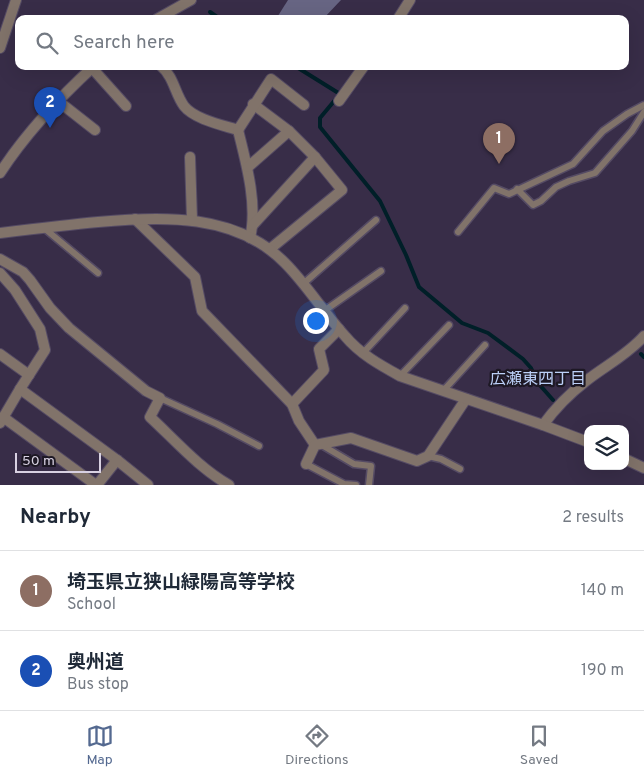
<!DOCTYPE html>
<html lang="en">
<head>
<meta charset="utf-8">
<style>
  :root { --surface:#fff; --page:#f6f6f7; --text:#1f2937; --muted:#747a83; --line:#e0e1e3; --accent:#546990 }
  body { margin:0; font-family:Overpass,"Noto Sans JP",sans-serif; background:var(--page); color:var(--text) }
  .controls { position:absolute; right:15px; bottom:15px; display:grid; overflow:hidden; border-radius:10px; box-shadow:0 5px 20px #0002 }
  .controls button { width:45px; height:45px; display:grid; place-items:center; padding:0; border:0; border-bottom:1px solid var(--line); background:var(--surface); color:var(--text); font:25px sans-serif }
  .scale { position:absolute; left:15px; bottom:12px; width:86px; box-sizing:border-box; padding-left:5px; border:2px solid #d8d1e2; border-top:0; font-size:14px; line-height:18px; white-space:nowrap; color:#d8d1e2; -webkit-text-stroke:4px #1d1824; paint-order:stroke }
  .you { position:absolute; left:315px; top:320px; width:18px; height:18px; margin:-12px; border:4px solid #fff; border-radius:50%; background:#1a73e8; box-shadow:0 0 0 8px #1a73e833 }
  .badge { display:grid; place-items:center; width:32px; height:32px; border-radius:50%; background:var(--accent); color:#fff; font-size:16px; font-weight:700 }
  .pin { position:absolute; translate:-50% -41px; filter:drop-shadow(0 1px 2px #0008) }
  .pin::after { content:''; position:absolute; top:26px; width:18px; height:15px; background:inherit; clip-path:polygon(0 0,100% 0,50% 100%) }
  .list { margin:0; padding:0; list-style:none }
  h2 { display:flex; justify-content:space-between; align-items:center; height:65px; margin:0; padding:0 20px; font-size:21px }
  h2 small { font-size:16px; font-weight:400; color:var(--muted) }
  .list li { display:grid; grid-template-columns:32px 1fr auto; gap:15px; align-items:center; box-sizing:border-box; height:80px; padding:0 20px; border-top:1px solid var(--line) }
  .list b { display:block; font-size:19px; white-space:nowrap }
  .list p { margin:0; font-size:16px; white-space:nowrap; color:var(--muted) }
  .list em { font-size:16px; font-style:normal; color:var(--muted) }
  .icon { flex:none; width:28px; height:28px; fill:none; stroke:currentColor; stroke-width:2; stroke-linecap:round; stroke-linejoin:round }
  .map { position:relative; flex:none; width:644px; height:485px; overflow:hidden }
  .search { position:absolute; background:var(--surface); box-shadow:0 5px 20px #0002; left:15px; right:15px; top:15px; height:55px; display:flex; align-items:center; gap:12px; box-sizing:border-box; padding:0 18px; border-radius:10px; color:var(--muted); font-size:19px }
  .sheet { height:225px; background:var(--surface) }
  nav { display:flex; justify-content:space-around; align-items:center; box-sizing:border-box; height:70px; border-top:1px solid var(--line); background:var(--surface); font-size:14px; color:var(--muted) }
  nav a { display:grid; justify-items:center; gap:2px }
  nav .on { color:var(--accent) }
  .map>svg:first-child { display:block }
</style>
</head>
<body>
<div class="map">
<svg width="644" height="485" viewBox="0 0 644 485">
  <rect width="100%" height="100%" fill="#382d48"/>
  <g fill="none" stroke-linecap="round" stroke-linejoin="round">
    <g stroke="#001f28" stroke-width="4">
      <path d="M210,12L220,19"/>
      <path d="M295,66L340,94L320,118V127L380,201L406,255L419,287L462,323L488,333L523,359L531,368L538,383L553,400"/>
      <path d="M641,354L644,357"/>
    </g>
  </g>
  <path fill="#676583" d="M288,0H341L323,19H276Z"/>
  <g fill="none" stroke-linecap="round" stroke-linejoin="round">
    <g stroke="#554b64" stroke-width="9">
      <g id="service">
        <path d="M517,189L533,205L541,201L556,187L569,181L595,173L632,131L644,112"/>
        <path d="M44,228L98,273"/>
        <path d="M458,232L494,188L509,194L573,164L603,131L627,114L644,105"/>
        <path d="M303,284L376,220"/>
        <path d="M324,311L381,271"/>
        <path d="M363,353L405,308"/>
        <path d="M400,376L449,325"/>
        <path d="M443,391L485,345"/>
        <path d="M160,398L217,424L259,446"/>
        <path d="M320,444L354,464L371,466L369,485"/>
        <path d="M428,456L441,459L460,469"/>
        <path d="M306,464L344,484L356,485"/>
      </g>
    </g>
    <g stroke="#554b64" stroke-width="12">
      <g id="minor">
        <path d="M398,19L410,0"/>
        <path d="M0,48L16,0"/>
        <path d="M161,66C174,77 175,94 184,106C194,119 222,125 238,130C246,162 258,205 250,238"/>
        <path d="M92,68L126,106"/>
        <path d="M58,101L95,130"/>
        <path d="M339,101L364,66"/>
        <path d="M253,104L289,131L315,157L342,190L270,249"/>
        <path d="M238,130L271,79L304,105"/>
        <path d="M190,157L192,220"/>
        <path d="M248,167L289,131"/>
        <path d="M135,219L195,277L202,311L292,404L299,421L315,445"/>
        <path d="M253,225L315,157"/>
        <path d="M0,259L23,272L30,280L50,308L69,328L146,391L160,398L150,417C175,440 199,468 229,485"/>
        <path d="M0,273L15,290L40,329L45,350L20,389L0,423"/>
        <path d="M0,354L29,375"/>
        <path d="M20,389L117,460L148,485"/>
        <path d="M292,404L324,370L319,349L339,329"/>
        <path d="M3,417L96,485"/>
        <path d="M543,425C556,407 569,394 586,381C605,366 627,355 644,336"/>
        <path d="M306,464L315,445L351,438L417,461L428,456L466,399"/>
        <path d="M97,485L117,460"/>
      </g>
    </g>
    <g stroke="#554b64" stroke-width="12">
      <g id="tertiary">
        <path d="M157,19L191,0"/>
        <path d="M0,173C26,133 59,98 94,66"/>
        <path d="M0,233C33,229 66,225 98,222C162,216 236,213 285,263C307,285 324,313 345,336C360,354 380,365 400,376L543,425L588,442"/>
        <path d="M625,459L644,468"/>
      </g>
    </g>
    <use href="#service" stroke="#81736a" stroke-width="6"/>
    <use href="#minor" stroke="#81736a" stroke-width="10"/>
    <use href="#tertiary" stroke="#81736a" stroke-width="10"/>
  </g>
  <g text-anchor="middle" stroke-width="4.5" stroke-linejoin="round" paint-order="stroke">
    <g font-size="16" fill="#bcd0f8" stroke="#1d1824">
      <text x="538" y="384">広瀬東四丁目</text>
    </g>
  </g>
</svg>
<div class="controls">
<button><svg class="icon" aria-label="layers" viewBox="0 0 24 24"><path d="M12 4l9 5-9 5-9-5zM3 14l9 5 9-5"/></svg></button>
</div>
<div class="scale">50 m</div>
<div class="you"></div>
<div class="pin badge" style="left:499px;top:164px;background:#8d6e63">1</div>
<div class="pin badge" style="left:50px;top:128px;background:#1a4fb4">2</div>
<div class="search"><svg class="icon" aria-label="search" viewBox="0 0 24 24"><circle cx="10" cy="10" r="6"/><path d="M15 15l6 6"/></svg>Search here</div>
</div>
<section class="sheet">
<h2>Nearby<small>2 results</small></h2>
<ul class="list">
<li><span class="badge" style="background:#8d6e63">1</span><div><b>埼玉県立狭山緑陽高等学校</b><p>School</p></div><em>140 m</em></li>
<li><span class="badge" style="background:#1a4fb4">2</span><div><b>奥州道</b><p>Bus stop</p></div><em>190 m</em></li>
</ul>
</section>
<nav>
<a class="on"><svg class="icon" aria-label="map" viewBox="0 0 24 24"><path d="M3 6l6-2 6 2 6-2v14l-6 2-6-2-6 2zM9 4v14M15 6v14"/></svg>Map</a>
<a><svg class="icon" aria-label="directions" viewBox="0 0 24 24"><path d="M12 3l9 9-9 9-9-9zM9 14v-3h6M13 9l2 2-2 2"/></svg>Directions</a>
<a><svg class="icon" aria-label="saved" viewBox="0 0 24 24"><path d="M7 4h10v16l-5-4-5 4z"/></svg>Saved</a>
</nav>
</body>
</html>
